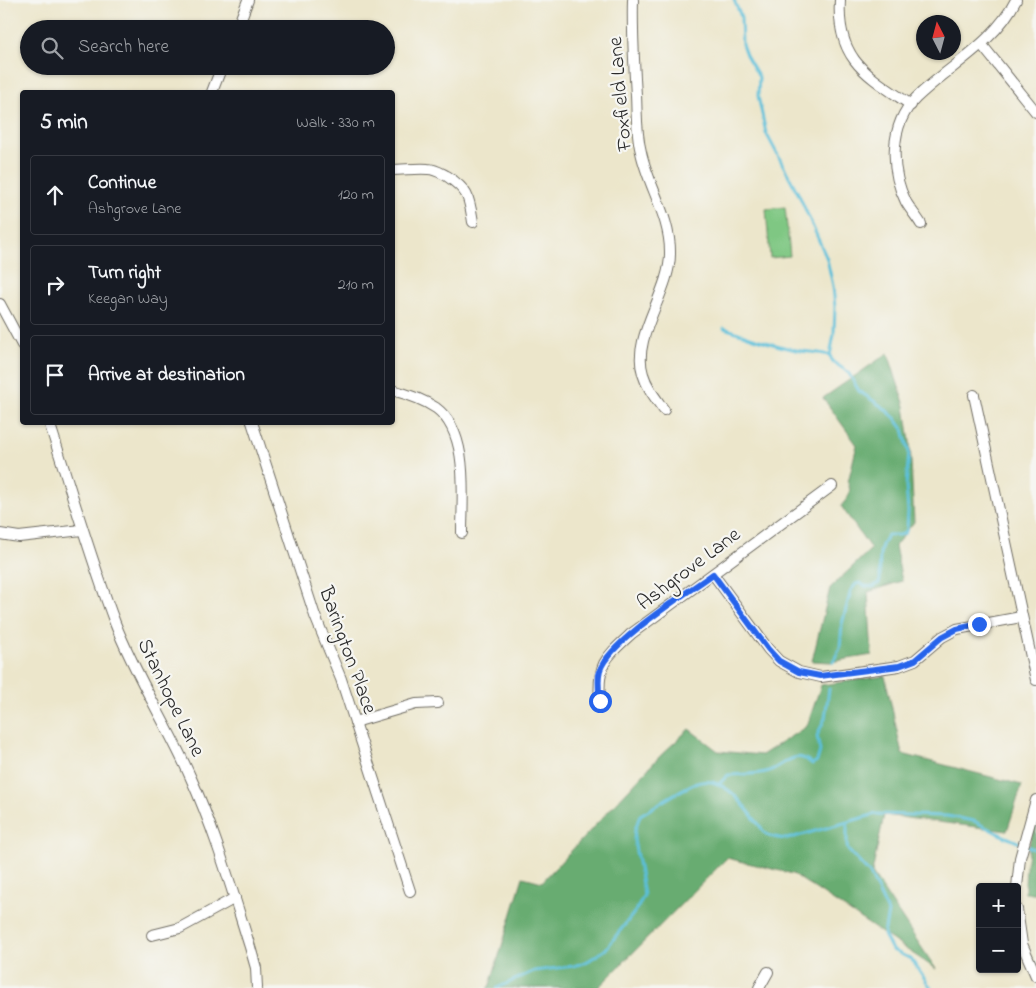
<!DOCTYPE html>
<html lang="en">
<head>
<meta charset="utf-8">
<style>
  :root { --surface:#171b24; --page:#242831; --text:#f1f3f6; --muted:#9ea1a6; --line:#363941 }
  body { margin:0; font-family:"Indie Flower",sans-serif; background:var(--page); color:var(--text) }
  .controls { position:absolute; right:15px; bottom:15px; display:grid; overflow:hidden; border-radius:5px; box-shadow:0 1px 4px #0004 }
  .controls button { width:45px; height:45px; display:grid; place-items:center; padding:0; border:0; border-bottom:1px solid var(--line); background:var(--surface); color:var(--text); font:25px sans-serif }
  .compass { position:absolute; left:916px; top:15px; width:45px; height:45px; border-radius:50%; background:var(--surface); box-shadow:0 1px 4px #0004; rotate:354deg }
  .stop { position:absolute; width:15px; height:15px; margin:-11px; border:4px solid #2563eb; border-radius:50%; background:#fff }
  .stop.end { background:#2563eb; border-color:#fff; box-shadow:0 1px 5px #0008 }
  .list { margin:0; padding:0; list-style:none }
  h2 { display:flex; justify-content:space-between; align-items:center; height:65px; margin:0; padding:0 20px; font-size:21px }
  h2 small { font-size:16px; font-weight:400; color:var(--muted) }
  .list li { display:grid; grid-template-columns:32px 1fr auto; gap:15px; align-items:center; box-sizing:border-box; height:80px; margin:0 10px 10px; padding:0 10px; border:1px solid var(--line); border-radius:5px }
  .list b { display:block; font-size:19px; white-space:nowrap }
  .list p { margin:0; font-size:16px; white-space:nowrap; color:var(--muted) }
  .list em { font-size:16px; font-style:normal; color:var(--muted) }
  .icon { flex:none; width:28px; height:28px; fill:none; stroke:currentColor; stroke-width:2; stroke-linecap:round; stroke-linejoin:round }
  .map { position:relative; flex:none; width:1036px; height:988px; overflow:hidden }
  .search { position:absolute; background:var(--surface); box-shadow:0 1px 4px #0004; left:20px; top:20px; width:375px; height:55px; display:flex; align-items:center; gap:12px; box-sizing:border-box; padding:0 18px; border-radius:28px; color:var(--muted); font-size:19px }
  .panel { position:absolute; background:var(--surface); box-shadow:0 1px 4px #0004; left:20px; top:90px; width:375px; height:335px; border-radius:5px }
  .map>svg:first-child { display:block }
</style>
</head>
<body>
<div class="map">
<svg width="1036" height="988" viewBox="0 0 1036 988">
  <rect width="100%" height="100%" fill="#f6f6f2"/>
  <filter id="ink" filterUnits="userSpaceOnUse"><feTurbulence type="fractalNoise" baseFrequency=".02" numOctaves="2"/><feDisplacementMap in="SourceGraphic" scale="10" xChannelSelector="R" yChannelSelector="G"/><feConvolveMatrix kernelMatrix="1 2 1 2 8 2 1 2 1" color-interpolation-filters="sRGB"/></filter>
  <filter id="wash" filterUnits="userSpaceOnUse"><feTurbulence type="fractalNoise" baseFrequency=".0096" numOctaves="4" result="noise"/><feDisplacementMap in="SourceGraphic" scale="20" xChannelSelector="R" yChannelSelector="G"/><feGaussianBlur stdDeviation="1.12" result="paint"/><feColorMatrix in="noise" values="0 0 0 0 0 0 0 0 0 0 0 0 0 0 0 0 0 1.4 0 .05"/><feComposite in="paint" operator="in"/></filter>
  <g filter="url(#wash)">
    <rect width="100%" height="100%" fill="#ece6cb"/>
    <path fill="#7fc783" stroke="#557957" d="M785,207L790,256L770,258L766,209Z"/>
    <g fill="#67ac71" stroke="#496c4e">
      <path d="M888,353L905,406L910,442L914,522L895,546L902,581L868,592L872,655L830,662L812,661L830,588L871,549L841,506C848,498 852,493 848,482L857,445L823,398Z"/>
      <path d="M885,676L902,754L1022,785L1007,831L884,815L872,873L936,969L793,874L727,858L598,988H487L490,985L523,877L542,882L660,756L689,729L718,751L762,755L807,726L821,685Z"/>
      <path d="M1036,819V893H1025C1025,867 1028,844 1036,819Z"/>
    </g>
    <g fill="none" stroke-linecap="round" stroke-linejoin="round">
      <g stroke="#5bbfd9" stroke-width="3">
        <path d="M734,0L741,17L742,44L746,55L759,77L758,96L766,133L799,195L827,259L833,286L835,307L834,334L830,356L833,362L848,372L859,391L884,408L895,418L903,429L909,452L906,486L908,511L907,529L905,533L900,535H888C877,547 880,564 880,580L879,583L873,587L865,586L860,583L856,584L851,590L842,624L840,648L833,662"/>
        <path d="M724,328C748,336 771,345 796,350C807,353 820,351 830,356"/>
        <path d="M719,784L728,775C739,774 759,775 769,771C785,765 795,748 812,764L817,761L820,751L817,736L825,718L829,689"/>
        <path d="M847,823V846L848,850L870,874L888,912L884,935L892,950L911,959L931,988"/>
        <path d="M497,988L534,971L574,966L588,961L605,950L637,909L644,895L634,840L635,830L640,815C656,806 677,791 694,784C721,773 742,802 756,821C759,824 762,830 765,833C771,838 780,838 787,839L876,814L947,816L974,821L997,833L1036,850"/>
      </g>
    </g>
  </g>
  <g filter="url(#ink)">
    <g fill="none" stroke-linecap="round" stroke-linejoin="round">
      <g stroke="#6f6c63" stroke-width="12">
        <g id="street">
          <path d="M633,0C632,32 634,63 636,95C637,114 636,133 641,152C648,186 671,218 670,254C670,292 631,337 643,374C647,388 656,399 664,410"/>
          <path d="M840,0C836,60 867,75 911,105"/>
          <path d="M237,29L248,0"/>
          <path d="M982,45L1036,112"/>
          <path d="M212,92L222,66"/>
          <path d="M392,170C404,170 417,168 428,169C435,169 441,173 447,176C469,191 469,197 473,222"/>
          <path d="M921,224C916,216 910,209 906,202C890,170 889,125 916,98C950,65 994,44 1016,0"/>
          <path d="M0,304L22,345"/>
          <path d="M392,390C407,394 424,400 436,408C470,433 462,496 462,533"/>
          <path d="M974,395L1036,680"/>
          <path d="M49,422C71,490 90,557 115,623C136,677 167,724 190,776C215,831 232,890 250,947L256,968L257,988"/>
          <path d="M252,422L315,616L341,679L410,891"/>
          <path d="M0,534L19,537L82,530"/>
          <path d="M713,574L768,649L779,661L799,672L821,677L899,666L915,660L942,637L957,629L1021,617"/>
          <path d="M600,701C597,664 605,658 631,634L832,486"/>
          <path d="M355,722L416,704L438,703"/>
          <path d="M1017,887L1020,858L1036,800"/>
          <path d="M1017,909L1022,944L1036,976"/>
          <path d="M152,935L180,928L235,898"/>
          <path d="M759,988L768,972"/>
        </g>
      </g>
      <use href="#street" stroke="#fff" stroke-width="10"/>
    </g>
  </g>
  <g fill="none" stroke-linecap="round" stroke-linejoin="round" filter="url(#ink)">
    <path stroke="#2563eb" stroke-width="6" d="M600,701C599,691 597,680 600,670C610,641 687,593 713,574L768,649L779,661L799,672L820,676L899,666L915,660L942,637L957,629L979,624"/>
  </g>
  <g text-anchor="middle" stroke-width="4.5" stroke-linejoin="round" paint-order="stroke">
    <g font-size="21" fill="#2b2b2b" stroke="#f6f6f2">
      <text transform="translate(619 94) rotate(-95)" y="7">Foxfield Lane</text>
      <text transform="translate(688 568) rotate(-37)" y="7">Ashgrove Lane</text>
      <text transform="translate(349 650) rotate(70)" y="7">Barington Place</text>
      <text transform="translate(172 697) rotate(64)" y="7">Stanhope Lane</text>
    </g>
  </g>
</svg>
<div class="controls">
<button>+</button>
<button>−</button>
</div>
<svg class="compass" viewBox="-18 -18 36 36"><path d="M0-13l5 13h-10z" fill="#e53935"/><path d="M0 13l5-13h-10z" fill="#9ea1a6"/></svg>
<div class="stop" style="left:600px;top:701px"></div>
<div class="stop end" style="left:979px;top:624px"></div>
<div class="search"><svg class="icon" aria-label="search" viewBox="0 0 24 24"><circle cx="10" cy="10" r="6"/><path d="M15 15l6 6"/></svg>Search here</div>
<section class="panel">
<h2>5 min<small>Walk · 330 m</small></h2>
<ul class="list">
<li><svg class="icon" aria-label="ahead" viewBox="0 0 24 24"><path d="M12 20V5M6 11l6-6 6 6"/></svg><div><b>Continue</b><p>Ashgrove Lane</p></div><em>120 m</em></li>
<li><svg class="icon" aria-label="right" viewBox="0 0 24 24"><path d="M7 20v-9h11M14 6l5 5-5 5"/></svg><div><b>Turn right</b><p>Keegan Way</p></div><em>210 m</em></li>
<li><svg class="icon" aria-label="arrive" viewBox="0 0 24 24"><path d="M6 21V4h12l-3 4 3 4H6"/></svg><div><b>Arrive at destination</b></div></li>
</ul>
</section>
</div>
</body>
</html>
